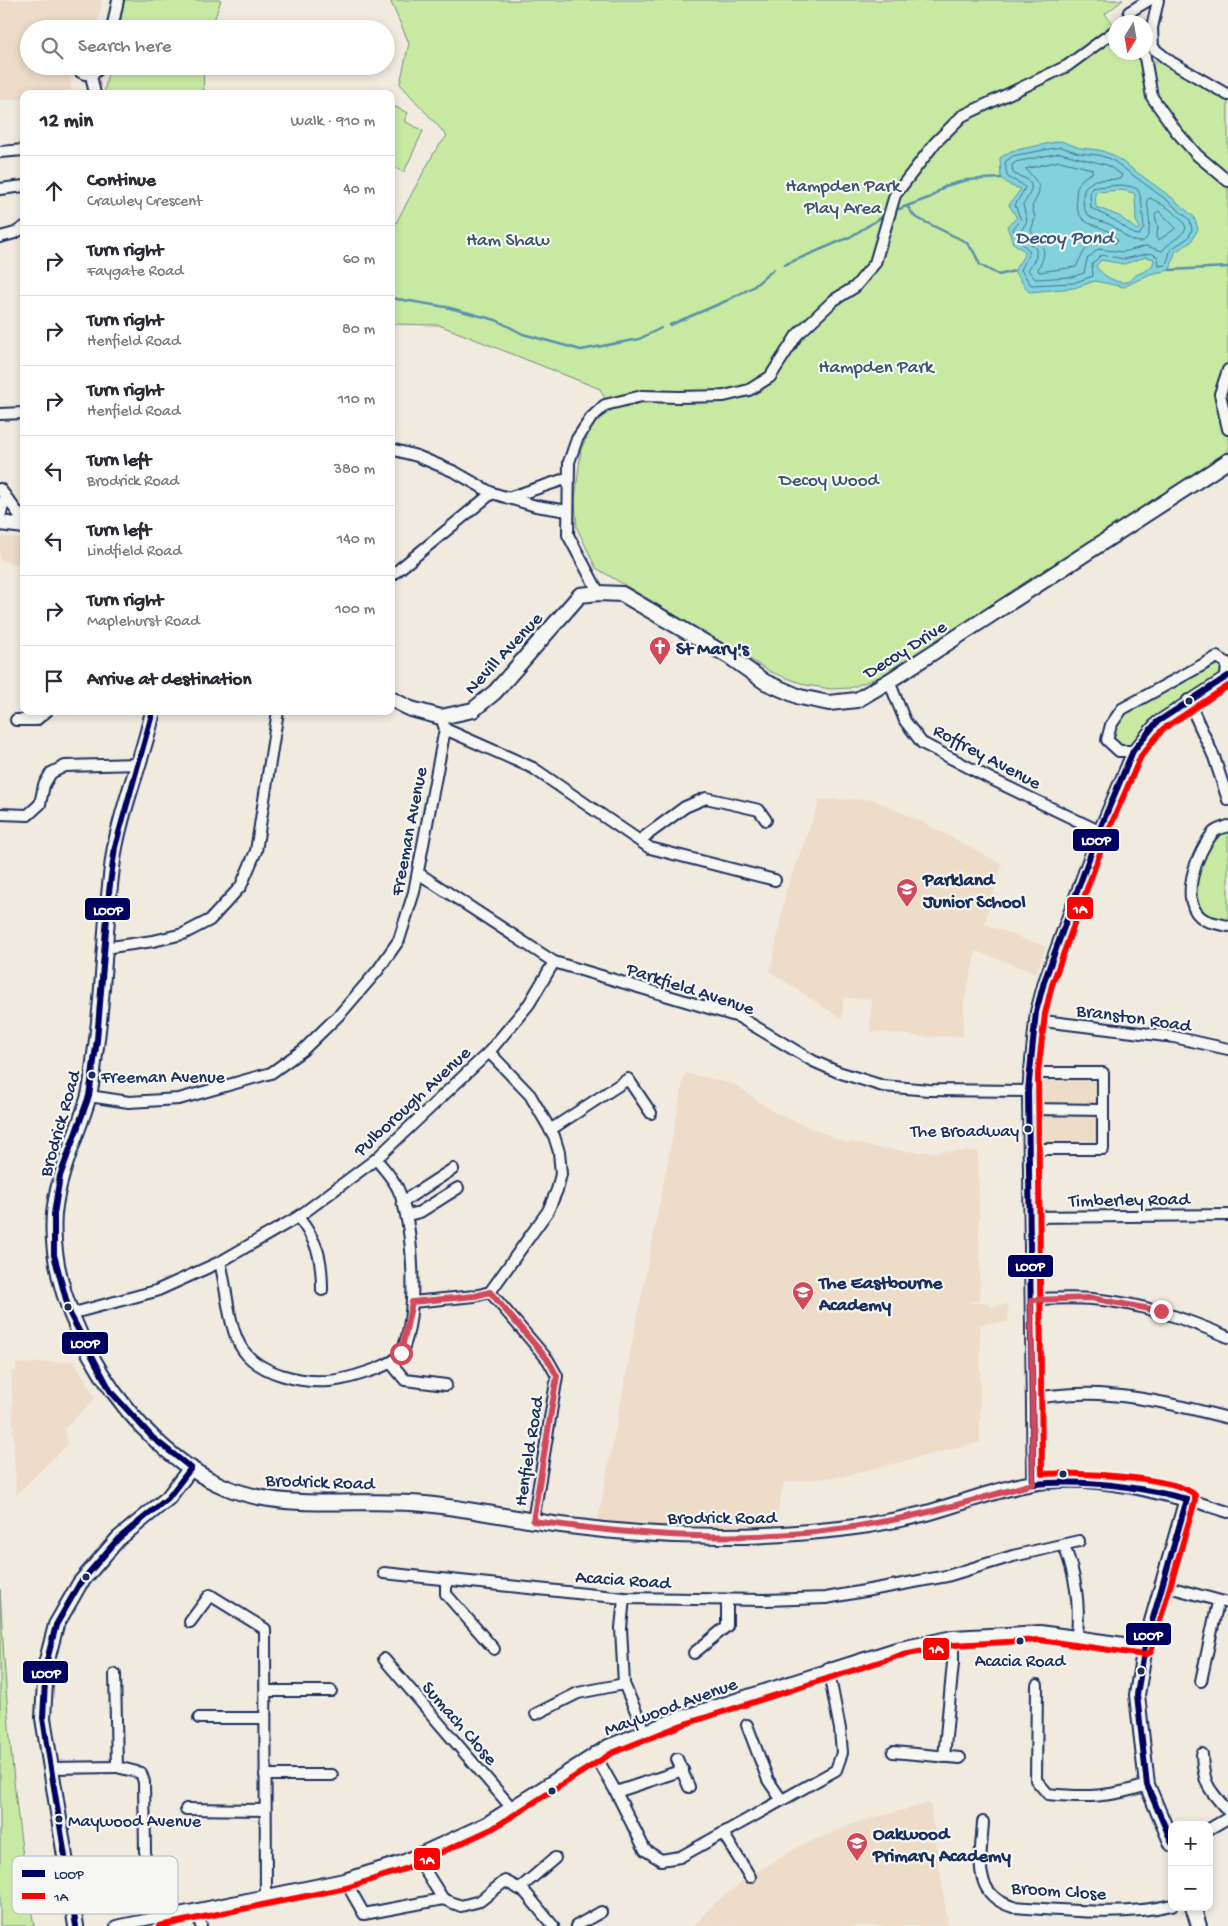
<!DOCTYPE html>
<html lang="en">
<head>
<meta charset="utf-8">
<style>
  :root { --surface:#fff; --page:#f7f7f7; --text:#2b2b33; --muted:#7c7c81; --line:#e1e1e2 }
  body { margin:0; font-family:"Gochi Hand",sans-serif; background:var(--page); color:var(--text) }
  .controls { position:absolute; right:15px; bottom:15px; display:grid; overflow:hidden; border-radius:10px; box-shadow:0 2px 8px #0003 }
  .controls button { width:45px; height:45px; display:grid; place-items:center; padding:0; border:0; border-bottom:1px solid var(--line); background:var(--surface); color:var(--text); font:25px sans-serif }
  .compass { position:absolute; left:1108px; top:15px; width:45px; height:45px; border-radius:50%; background:var(--surface); box-shadow:0 2px 8px #0003; rotate:191deg }
  .stop { position:absolute; width:15px; height:15px; margin:-11px; border:4px solid #d1495b; border-radius:50%; background:#fff }
  .stop.end { background:#d1495b; border-color:#fff; box-shadow:0 1px 5px #0008 }
  .list { margin:0; padding:0; list-style:none }
  h2 { display:flex; justify-content:space-between; align-items:center; height:65px; margin:0; padding:0 20px; font-size:21px }
  h2 small { font-size:16px; font-weight:400; color:var(--muted) }
  .list li { display:grid; grid-template-columns:32px 1fr auto; gap:15px; align-items:center; box-sizing:border-box; height:70px; padding:0 20px; border-top:1px solid var(--line) }
  .list b { display:block; font-size:19px; white-space:nowrap }
  .list p { margin:0; font-size:16px; white-space:nowrap; color:var(--muted) }
  .list em { font-size:16px; font-style:normal; color:var(--muted) }
  .icon { flex:none; width:28px; height:28px; fill:none; stroke:currentColor; stroke-width:2; stroke-linecap:round; stroke-linejoin:round }
  .map { position:relative; flex:none; width:1228px; height:1926px; overflow:hidden }
  .search { position:absolute; background:var(--surface); box-shadow:0 2px 8px #0003; left:20px; top:20px; width:375px; height:55px; display:flex; align-items:center; gap:12px; box-sizing:border-box; padding:0 18px; border-radius:28px; color:var(--muted); font-size:19px }
  .panel { position:absolute; background:var(--surface); box-shadow:0 2px 8px #0003; left:20px; top:90px; width:375px; height:625px; border-radius:10px }
  .map>svg:first-child { display:block }
</style>
</head>
<body>
<div class="map">
<svg width="1228" height="1926" viewBox="0 0 1228 1926">
  <rect width="100%" height="100%" fill="#f1eadf"/>
  <filter id="ink" filterUnits="userSpaceOnUse"><feTurbulence type="fractalNoise" baseFrequency=".02" numOctaves="2"/><feDisplacementMap in="SourceGraphic" scale="10" xChannelSelector="R" yChannelSelector="G"/><feConvolveMatrix kernelMatrix="1 2 1 2 8 2 1 2 1" color-interpolation-filters="sRGB"/></filter>
  <g filter="url(#ink)">
    <g fill="#ecdcc8">
      <path d="M0,0H102L97,26L94,29H29V66H70L71,94H24V99L0,100Z"/>
      <path d="M0,536L24,539V566L0,560Z"/>
      <path d="M872,799L926,824L1002,864L984,924L1046,947L1036,973L976,951L964,1002L963,1036L925,1037L870,1031L872,999L843,998L842,1019L769,971L772,964L786,891L820,800Z"/>
      <path d="M685,1073L734,1084L775,1113L849,1144L850,1142L877,1148L917,1152L978,1151L980,1301H971L970,1303H989L990,1307L1008,1304V1322L980,1324V1442L844,1476L784,1482L775,1523L778,1532L596,1529Z"/>
      <path d="M1100,1076L1102,1145L1038,1147L1037,1077Z"/>
      <path d="M75,1361L95,1398L64,1429L68,1444L16,1495L11,1371H17L16,1364Z"/>
      <path d="M930,1803L948,1926H694L713,1905L744,1880L800,1846L858,1822Z"/>
    </g>
    <g fill="#c7e9a2" stroke="#718c80">
      <path d="M124,0H221L211,29H119Z"/>
      <path d="M390,0H1123L1105,14L1115,27L1116,52L1140,53L1228,99V453L887,674L850,688L831,689L806,685L771,672L596,568L577,528L575,500L581,449L594,423L611,411L600,389L439,325L391,324V232L435,151L447,136L400,84L409,43Z"/>
      <path d="M109,66H203L204,94H104Z"/>
      <path d="M391,105L408,113L404,121L423,131L404,172L391,166Z"/>
      <path d="M1217,657L1227,663L1226,677L1157,722L1133,751L1107,740L1122,709Z"/>
      <path d="M1228,826V926L1204,920L1191,902C1196,874 1197,837 1228,826Z"/>
      <path d="M0,1589C6,1702 14,1814 34,1926H0Z"/>
    </g>
    <path fill="#81d2dc" stroke="#5891aa" fill-rule="evenodd" d="M1061,141L1080,148L1099,150L1113,155L1171,197L1194,217L1198,229L1191,242L1175,252L1170,270L1150,274L1124,287L1095,281L1074,288L1029,292L1014,271L1026,252L1013,243L1007,226L1017,218L1009,205L1021,189L1011,186L1001,178L1000,158L1011,151ZM1121,190L1134,193L1135,196L1136,221L1140,228L1137,230L1119,216L1096,207L1095,192ZM1146,257L1154,259C1153,270 1146,270 1138,274C1135,275 1133,279 1129,281C1119,286 1101,275 1096,266L1101,260L1124,264Z"/>
    <g fill="none" stroke-linecap="round" stroke-linejoin="round">
      <g stroke="#447090" stroke-width="1">
        <path d="M1061,147L1079,153L1098,155L1111,159L1168,201L1190,220L1192,230L1188,238L1171,249L1166,265L1159,266L1158,257L1151,253L1124,259L1101,255L1092,264L1093,276L1073,283L1031,285L1021,270L1030,251L1018,240L1013,229L1021,220L1015,205L1025,188C1022,182 1012,181 1007,176L1005,162L1013,156Z"/>
        <path d="M1060,153L1107,165L1122,175L1120,179L1095,180L1086,186C1082,193 1082,205 1086,212C1091,221 1105,221 1113,226C1120,231 1125,237 1132,240C1157,251 1148,211 1147,200L1150,198C1162,204 1182,215 1186,228C1181,238 1169,242 1162,251L1146,246L1123,252L1098,249L1087,259L1084,273L1072,277L1035,279L1028,270L1036,257V249L1023,236L1021,231L1027,221L1023,205C1028,197 1038,184 1024,178C1020,176 1017,176 1013,173L1012,165L1016,162Z"/>
        <path d="M1060,161L1092,169V173C1081,178 1076,184 1076,197C1076,234 1105,219 1118,241L1115,243C1090,239 1086,246 1076,267L1039,272L1038,269C1049,250 1043,246 1031,231L1035,218L1032,206C1045,186 1038,184 1026,169Z"/>
        <path d="M1121,185C1125,186 1133,186 1137,189C1142,193 1143,220 1144,228L1139,235L1134,234L1116,221L1091,208L1090,193L1092,188Z"/>
        <path d="M1159,211L1176,228L1159,240L1156,238L1158,228L1155,215Z"/>
      </g>
      <g stroke="#5891aa" stroke-width="2.5">
        <path d="M907,206L915,217L966,242L974,252L980,265L999,275L1014,271"/>
        <path d="M899,209L931,197L945,186L967,180L1001,178"/>
        <path d="M784,265L850,237L882,217"/>
        <path d="M1170,270L1228,267"/>
        <path d="M391,298L446,307L496,320L523,334L581,350L639,339L661,328"/>
        <path d="M670,325L726,301L753,287L774,269"/>
      </g>
      <g stroke="#1b2f5e" stroke-width="14">
        <g id="street">
          <path d="M1158,0L1152,28L1153,48L1171,62L1228,95"/>
          <path d="M1129,12L1149,0"/>
          <path d="M112,29L118,0"/>
          <path d="M1144,52L1152,97L1176,131L1197,155L1228,181"/>
          <path d="M75,66C82,77 94,77 101,66"/>
          <path d="M91,75L95,94"/>
          <path d="M0,152L24,150"/>
          <path d="M0,189L24,186"/>
          <path d="M0,237L15,233L24,227"/>
          <path d="M1228,370L1220,394L1228,429"/>
          <path d="M0,414L24,413"/>
          <path d="M391,449L417,456L455,472L492,493L536,506L568,511"/>
          <path d="M0,489L24,521"/>
          <path d="M508,498L568,478"/>
          <path d="M0,517L5,496"/>
          <path d="M391,576L492,493"/>
          <path d="M599,593L568,535L569,462L577,439L591,418L605,405L642,396L679,397L724,396L749,390L770,377L797,335L834,300L855,287L875,263L895,195L935,143L962,116L1067,66L1116,30"/>
          <path d="M889,681L905,721L922,743L991,779L1099,831"/>
          <path d="M1188,700L1214,757L1228,800"/>
          <path d="M16,720H36L47,711"/>
          <path d="M445,729L533,768L650,848L775,880"/>
          <path d="M1133,751H1119L1107,740L1111,725L1122,709L1217,657L1227,663L1226,677"/>
          <path d="M0,814L28,815L40,804L44,785L51,773L65,766L139,764"/>
          <path d="M1228,826C1223,828 1217,829 1214,832C1197,851 1176,904 1205,920C1211,923 1221,924 1228,926"/>
          <path d="M640,840L685,807L706,798L759,810L766,820"/>
          <path d="M418,873L554,962L739,1017L813,1061L838,1072L883,1086L929,1090L1028,1091"/>
          <path d="M104,948L153,941L183,934L210,920L241,886L256,851L278,711"/>
          <path d="M1035,1020L1174,1037L1228,1049"/>
          <path d="M1029,1073H1103V1149H1029"/>
          <path d="M89,1096L129,1102L179,1099L271,1073L303,1050L341,1013L378,970L399,940L414,892L445,729L441,717"/>
          <path d="M1029,1109L1103,1110"/>
          <path d="M550,1130L628,1079L651,1113"/>
          <path d="M402,1202L453,1169"/>
          <path d="M408,1215L420,1212L458,1188"/>
          <path d="M298,1217C318,1242 322,1258 322,1290"/>
          <path d="M1030,1217L1228,1215"/>
          <path d="M220,1262C227,1288 228,1329 243,1350C260,1374 301,1383 329,1381C345,1380 362,1374 376,1369C385,1365 396,1362 401,1353C419,1320 414,1222 398,1189C393,1178 383,1168 376,1159"/>
          <path d="M490,1292L548,1360L557,1376L533,1521"/>
          <path d="M1031,1299C1051,1299 1072,1297 1092,1299C1140,1303 1184,1318 1228,1337"/>
          <path d="M412,1302L475,1296L490,1292L548,1211L557,1190L561,1174L559,1152L554,1136L530,1095L489,1052"/>
          <path d="M70,1314L156,1291L220,1262L298,1217L376,1159L489,1052L529,1004L554,962"/>
          <path d="M391,1363L405,1380L446,1385"/>
          <path d="M1033,1398C1058,1395 1084,1392 1110,1395C1150,1398 1189,1408 1228,1418"/>
          <path d="M1033,1484L1028,1091L1036,1012L1044,982L1099,831L1133,751L1157,722L1228,676"/>
          <path d="M1187,1499L1228,1512"/>
          <path d="M1064,1546C1076,1575 1080,1603 1077,1635"/>
          <path d="M384,1573L624,1598L765,1600L826,1598L947,1576L1013,1556L1079,1541"/>
          <path d="M446,1580V1594L494,1649"/>
          <path d="M1161,1585L1228,1603"/>
          <path d="M624,1598L621,1628L624,1684L644,1730"/>
          <path d="M190,1622L210,1595L265,1629L266,1896"/>
          <path d="M694,1653L727,1626V1600"/>
          <path d="M384,1659L511,1807"/>
          <path d="M115,1674L117,1767L141,1773L144,1782L145,1852"/>
          <path d="M1201,1681L1218,1602"/>
          <path d="M1037,1685L1036,1780L1048,1794C1086,1798 1111,1797 1147,1785"/>
          <path d="M266,1691H331"/>
          <path d="M536,1714L578,1693L624,1684"/>
          <path d="M199,1718H265"/>
          <path d="M747,1725L768,1780L781,1799"/>
          <path d="M893,1752L960,1758"/>
          <path d="M594,1753L616,1792L645,1850L661,1860L680,1857L836,1770L842,1753L840,1729L828,1668"/>
          <path d="M1202,1754C1203,1784 1209,1790 1228,1811"/>
          <path d="M944,1757L953,1663V1636"/>
          <path d="M677,1759L689,1787"/>
          <path d="M50,1768L117,1767"/>
          <path d="M265,1775H332"/>
          <path d="M616,1792L683,1770"/>
          <path d="M186,1809L264,1810"/>
          <path d="M983,1822C981,1857 971,1894 1013,1907C1065,1910 1121,1917 1172,1905"/>
          <path d="M1209,1829L1228,1818"/>
          <path d="M723,1833L750,1877"/>
          <path d="M416,1856L443,1899L461,1906L480,1901L505,1881L525,1892L553,1926"/>
          <path d="M344,1879L364,1914L443,1899"/>
          <path d="M519,1889L555,1858"/>
          <path d="M198,1910L201,1926"/>
          <path d="M116,1926L344,1879L402,1861L487,1822L608,1745L679,1717L896,1648L953,1636L1040,1631L1145,1646"/>
          <path d="M576,1926L601,1912"/>
        </g>
      </g>
      <g stroke="#1b2f5e" stroke-width="18">
        <g id="secondary">
          <path d="M0,523L24,526"/>
          <path d="M391,699L411,709L441,717L473,710L495,692L580,595L599,593L622,594L730,657L765,682L800,697L829,703L857,700L889,681L1228,461"/>
          <path d="M153,711C143,759 122,804 114,853C104,919 105,988 95,1054C93,1069 92,1085 88,1099C76,1138 58,1173 54,1214C46,1314 131,1448 225,1487C288,1513 359,1497 425,1504C471,1509 516,1519 561,1525C644,1536 726,1540 809,1532C848,1529 888,1523 927,1513C970,1501 1015,1482 1060,1480C1104,1478 1145,1488 1187,1499L1145,1646L1137,1695L1147,1785L1172,1844"/>
          <path d="M1193,1907L1199,1926"/>
          <path d="M76,1926L43,1718L46,1664L56,1625L80,1583L118,1539L168,1498L191,1468"/>
        </g>
      </g>
      <use href="#street" stroke="#f6f6f2" stroke-width="10"/>
      <use href="#secondary" stroke="#f6f6f2" stroke-width="14"/>
      <g stroke="#f6f6f2" stroke-width="10">
        <g id="bus-1">
          <path d="M153,711L115,847L109,892L97,1040L89,1096L60,1176L54,1214V1255L70,1314L111,1392L153,1438L191,1468"/>
          <path d="M1033,1484L1028,1091L1036,1012L1044,982L1099,831L1133,751L1157,722L1228,676"/>
          <path d="M1033,1484C1086,1479 1136,1486 1187,1499"/>
          <path d="M1172,1843L1147,1785L1137,1695L1145,1646L1187,1499"/>
          <path d="M76,1926L43,1718L46,1664L56,1625L80,1583L118,1539L168,1498L191,1468"/>
        </g>
      </g>
      <g stroke="#f6f6f2" stroke-width="10">
        <path id="bus-2" d="M159,1926L346,1888L405,1869L492,1829L612,1753L682,1725L898,1656L954,1645L1040,1640L1144,1655L1151,1652L1195,1501V1495C1177,1476 1069,1472 1042,1474L1038,1073L1045,1014L1052,985L1107,834L1141,756L1163,729L1228,686"/>
      </g>
      <use href="#bus-1" stroke="#000060" stroke-width="6"/>
      <use href="#bus-2" stroke="#f00" stroke-width="6"/>
    </g>
  </g>
  <g fill="none" stroke-linecap="round" stroke-linejoin="round" filter="url(#ink)">
    <path stroke="#d1495b" stroke-width="6" d="M401,1353L412,1302L475,1296L490,1292L548,1360L557,1376L533,1521C647,1537 762,1545 876,1523C929,1514 981,1498 1033,1484L1031,1300L1091,1298L1161,1311"/>
  </g>
  <defs>
    <g id="church-pin" transform="scale(1.125)"><path d="M0 17L-7.5 6A9.5 9.5 0 1 1 7.5 6Z" fill="#d1495b" stroke="#f6f6f2"/><path d="M-1.2-6h2.4v3.5h3.3v2.4h-3.3V6h-2.4V-.1h-3.3v-2.4h3.3Z" fill="#fff"/></g>
    <g id="school-pin" transform="scale(1.125)"><path d="M0 17L-7.5 6A9.5 9.5 0 1 1 7.5 6Z" fill="#d1495b" stroke="#f6f6f2"/><path d="M0-5L7-2L0 1L-7-2ZM-4 1L0 2.5L4 1V4Q0 6-4 4Z" fill="#fff"/></g>
  </defs>
  <g fill-rule="evenodd">
    <use href="#church-pin" x="660" y="647"/>
    <use href="#school-pin" x="907" y="889"/>
    <use href="#school-pin" x="803" y="1292"/>
    <use href="#school-pin" x="857" y="1843"/>
  </g>
  <g fill="#1b2f5e" stroke="#f6f6f2" stroke-width="2">
    <circle cx="1189" cy="701" r="4.5"/>
    <circle cx="92" cy="1075" r="4.5"/>
    <circle cx="1028" cy="1129" r="4.5"/>
    <circle cx="68" cy="1307" r="4.5"/>
    <circle cx="1063" cy="1474" r="4.5"/>
    <circle cx="86" cy="1577" r="4.5"/>
    <circle cx="1020" cy="1641" r="4.5"/>
    <circle cx="1141" cy="1671" r="4.5"/>
    <circle cx="552" cy="1791" r="4.5"/>
    <circle cx="59" cy="1819" r="4.5"/>
  </g>
  <g text-anchor="middle" stroke-width="4.5" stroke-linejoin="round" paint-order="stroke">
    <g font-size="18" fill="#1b2f5e" stroke="#f6f6f2" text-anchor="start">
      <text x="101" y="1082">Freeman Avenue</text>
      <text x="1019" y="1136" text-anchor="end">The Broadway</text>
      <text x="1020" y="1666" text-anchor="middle">Acacia Road</text>
      <text x="68" y="1826">Maywood Avenue</text>
    </g>
    <g font-size="19" fill="#3d546c" stroke="#f6f6f2">
      <text x="843" y="191">Hampden Park<tspan x="843" dy="22">Play Area</tspan></text>
      <text x="508" y="245">Ham Shaw</text>
      <text x="876" y="372">Hampden Park</text>
      <text x="829" y="485">Decoy Wood</text>
    </g>
    <g font-size="19" font-weight="bold" fill="#1b2f5e" stroke="#f6f6f2" text-anchor="start">
      <text x="676" y="654">St Mary's</text>
      <text x="923" y="885">Parkland<tspan x="923" dy="22">Junior School</tspan></text>
      <text x="819" y="1288">The Eastbourne<tspan x="819" dy="22">Academy</tspan></text>
      <text x="873" y="1839">Oakwood<tspan x="873" dy="22">Primary Academy</tspan></text>
    </g>
    <g font-size="19" fill="#1b2f5e" stroke="#f6f6f2">
      <text transform="translate(904 648) rotate(-32)" y="7">Decoy Drive</text>
      <text transform="translate(502 652) rotate(-47)" y="7">Nevill Avenue</text>
      <text transform="translate(988 755) rotate(28)" y="7">Roffrey Avenue</text>
      <text transform="translate(407 831) rotate(-79)" y="7">Freeman Avenue</text>
      <text transform="translate(691 987) rotate(18)" y="7">Parkfield Avenue</text>
      <text transform="translate(1134 1016) rotate(8)" y="7">Branston Road</text>
      <text transform="translate(411 1100) rotate(-43)" y="7">Pulborough Avenue</text>
      <text transform="translate(58 1123) rotate(-74)" y="7">Brodrick Road</text>
      <text transform="translate(1129 1198) rotate(-1)" y="7">Timberley Road</text>
      <text transform="translate(527 1451) rotate(-81)" y="7">Henfield Road</text>
      <text transform="translate(320 1480) rotate(2)" y="7">Brodrick Road</text>
      <text x="722" y="1523">Brodrick Road</text>
      <text transform="translate(623 1578) rotate(4)" y="7">Acacia Road</text>
      <text transform="translate(670 1705) rotate(-20)" y="7">Maywood Avenue</text>
      <text transform="translate(461 1722) rotate(49)" y="7">Sumach Close</text>
      <text transform="translate(1059 1889) rotate(4)" y="7">Broom Close</text>
    </g>
    <g font-size="20" font-style="italic" fill="#34587e" stroke="#f6f6f2">
      <text x="1064" y="243">Decoy Pond</text>
    </g>
  </g>
  <rect x="12" y="1856" width="166" height="58" rx="8" fill="#f6f6f2" stroke="#b4bac6" stroke-width="1"/>
  <rect x="22" y="1870" width="23" height="7" fill="#000060"/>
  <rect x="22" y="1893" width="23" height="6" fill="#f00"/>
  <g font-size="14" fill="#1b2f5e">
    <text x="54" y="1878">LOOP</text>
    <text x="54" y="1901">1A</text>
  </g>
  <g stroke="#f6f6f2" stroke-width="2">
    <rect x="1072" y="828" width="48" height="24" rx="5" fill="#000060"/>
    <rect x="1066" y="896" width="28" height="24" rx="5" fill="#f00"/>
    <rect x="84" y="897" width="47" height="24" rx="5" fill="#000060"/>
    <rect x="1007" y="1254" width="47" height="24" rx="5" fill="#000060"/>
    <rect x="61" y="1331" width="48" height="24" rx="5" fill="#000060"/>
    <rect x="1125" y="1622" width="47" height="24" rx="5" fill="#000060"/>
    <rect x="922" y="1637" width="28" height="24" rx="5" fill="#f00"/>
    <rect x="22" y="1660" width="47" height="24" rx="5" fill="#000060"/>
    <rect x="413" y="1847" width="28" height="24" rx="5" fill="#f00"/>
  </g>
  <g font-size="14" text-anchor="middle" font-weight="bold" fill="#fff">
    <text x="1096" y="844">LOOP</text>
    <text x="1080" y="913">1A</text>
    <text x="108" y="914">LOOP</text>
    <text x="1030" y="1270">LOOP</text>
    <text x="85" y="1347">LOOP</text>
    <text x="1148" y="1639">LOOP</text>
    <text x="936" y="1653">1A</text>
    <text x="46" y="1677">LOOP</text>
    <text x="427" y="1864">1A</text>
  </g>
</svg>
<div class="controls">
<button>+</button>
<button>−</button>
</div>
<svg class="compass" viewBox="-18 -18 36 36"><path d="M0-13l5 13h-10z" fill="#e53935"/><path d="M0 13l5-13h-10z" fill="#7c7c81"/></svg>
<div class="stop" style="left:401px;top:1353px"></div>
<div class="stop end" style="left:1161px;top:1311px"></div>
<div class="search"><svg class="icon" aria-label="search" viewBox="0 0 24 24"><circle cx="10" cy="10" r="6"/><path d="M15 15l6 6"/></svg>Search here</div>
<section class="panel">
<h2>12 min<small>Walk · 910 m</small></h2>
<ul class="list">
<li><svg class="icon" aria-label="ahead" viewBox="0 0 24 24"><path d="M12 20V5M6 11l6-6 6 6"/></svg><div><b>Continue</b><p>Crawley Crescent</p></div><em>40 m</em></li>
<li><svg class="icon" aria-label="right" viewBox="0 0 24 24"><path d="M7 20v-9h11M14 6l5 5-5 5"/></svg><div><b>Turn right</b><p>Faygate Road</p></div><em>60 m</em></li>
<li><svg class="icon" aria-label="right" viewBox="0 0 24 24"><path d="M7 20v-9h11M14 6l5 5-5 5"/></svg><div><b>Turn right</b><p>Henfield Road</p></div><em>80 m</em></li>
<li><svg class="icon" aria-label="right" viewBox="0 0 24 24"><path d="M7 20v-9h11M14 6l5 5-5 5"/></svg><div><b>Turn right</b><p>Henfield Road</p></div><em>110 m</em></li>
<li><svg class="icon" aria-label="left" viewBox="0 0 24 24"><path d="M17 20v-9H6M10 6l-5 5 5 5"/></svg><div><b>Turn left</b><p>Brodrick Road</p></div><em>380 m</em></li>
<li><svg class="icon" aria-label="left" viewBox="0 0 24 24"><path d="M17 20v-9H6M10 6l-5 5 5 5"/></svg><div><b>Turn left</b><p>Lindfield Road</p></div><em>140 m</em></li>
<li><svg class="icon" aria-label="right" viewBox="0 0 24 24"><path d="M7 20v-9h11M14 6l5 5-5 5"/></svg><div><b>Turn right</b><p>Maplehurst Road</p></div><em>100 m</em></li>
<li><svg class="icon" aria-label="arrive" viewBox="0 0 24 24"><path d="M6 21V4h12l-3 4 3 4H6"/></svg><div><b>Arrive at destination</b></div></li>
</ul>
</section>
</div>
</body>
</html>
